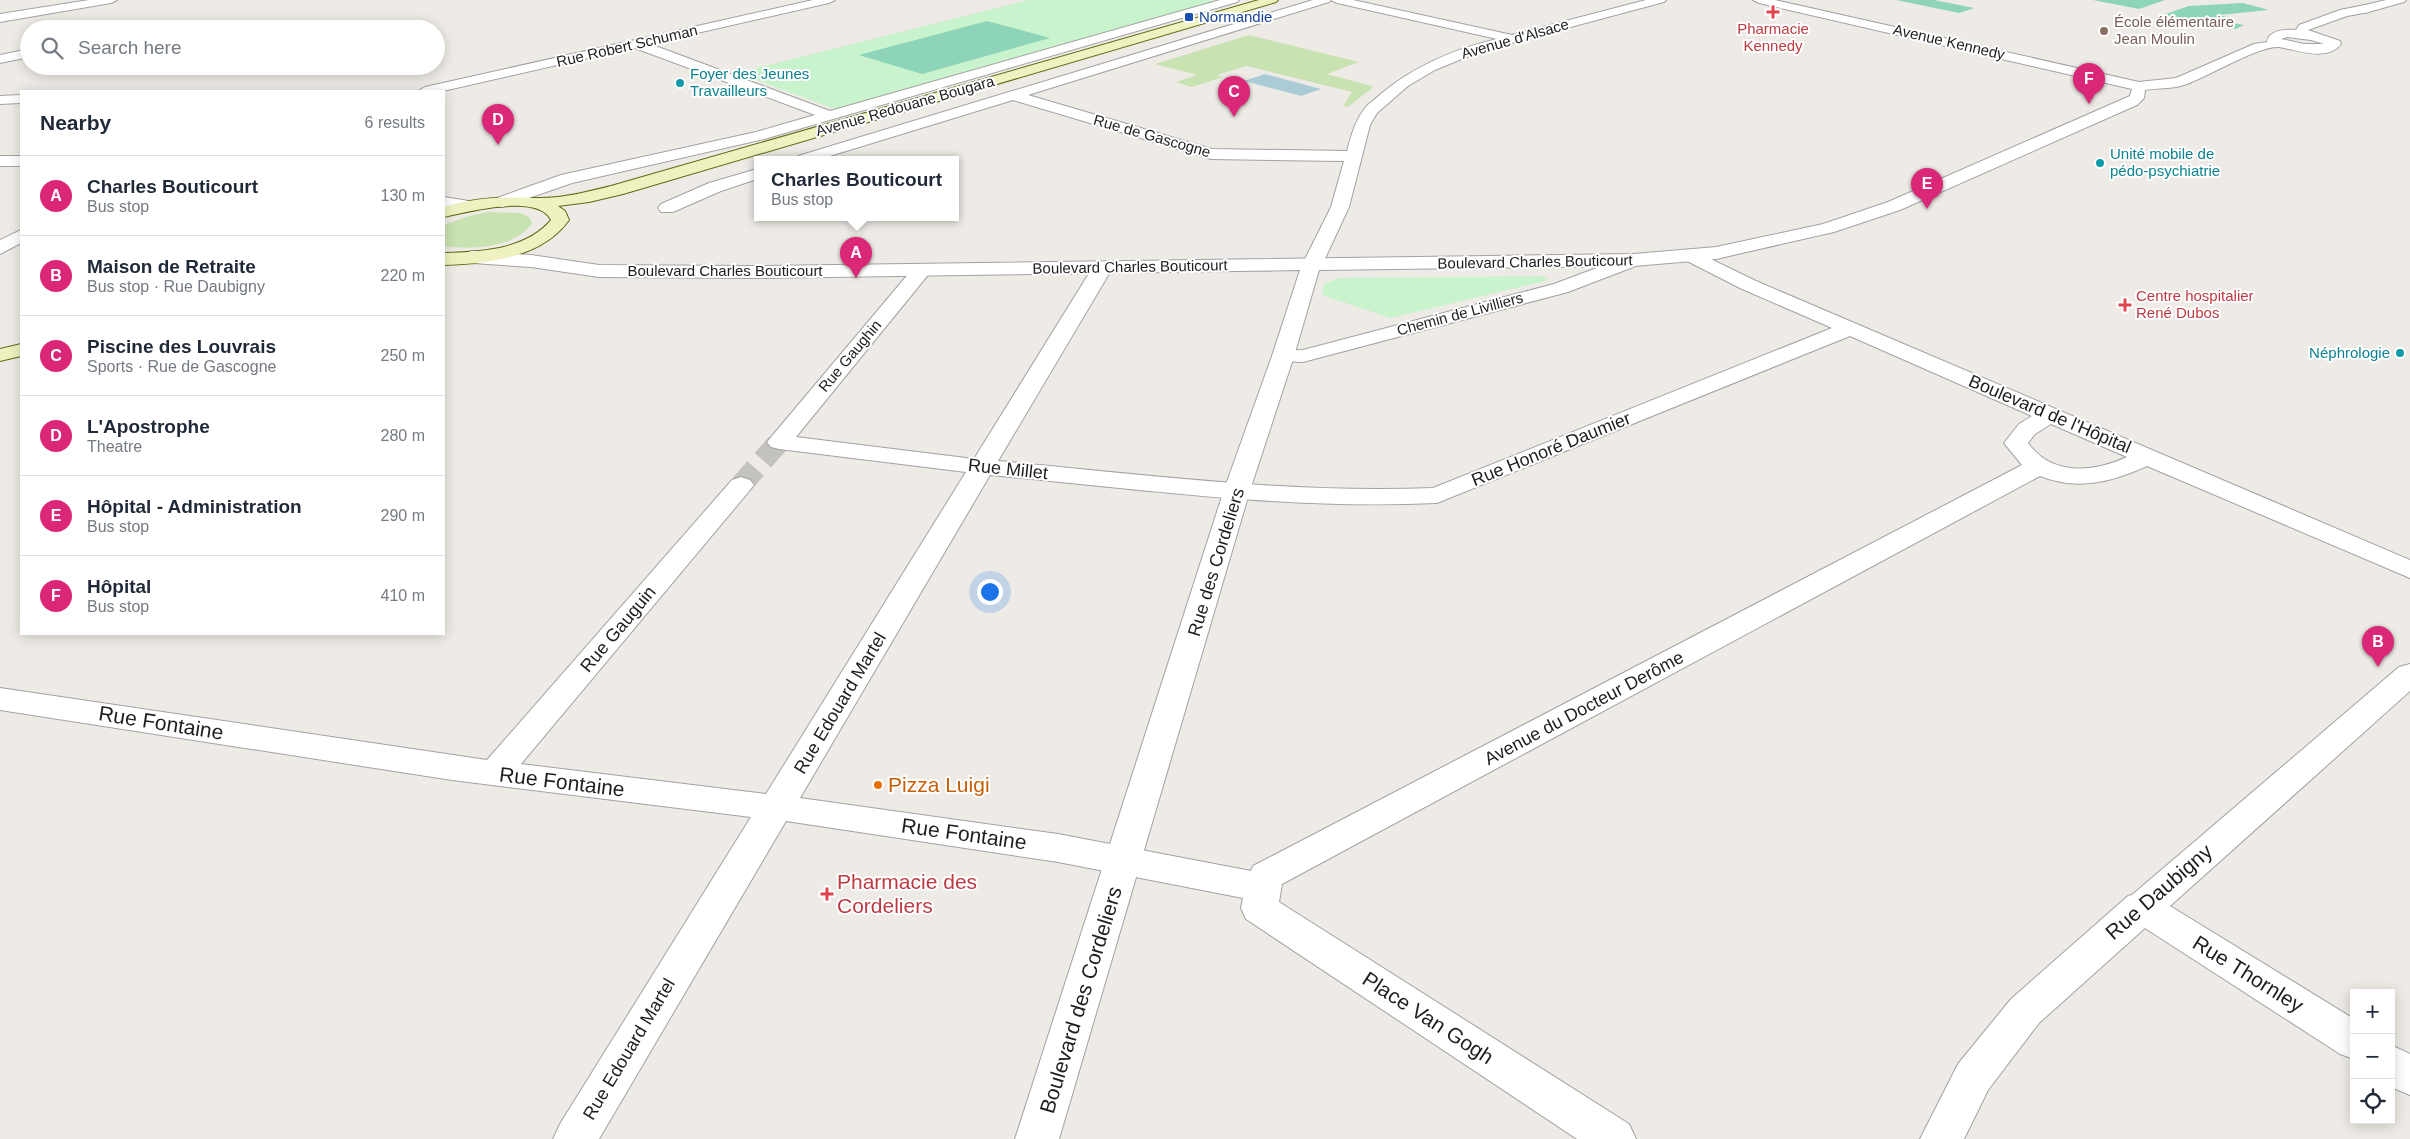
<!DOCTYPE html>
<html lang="en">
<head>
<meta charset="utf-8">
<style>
  :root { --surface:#fff; --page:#f6f6f7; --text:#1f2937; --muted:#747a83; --line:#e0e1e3; --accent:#db2777 }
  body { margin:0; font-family:Arial,sans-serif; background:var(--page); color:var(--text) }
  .controls { position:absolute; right:15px; bottom:15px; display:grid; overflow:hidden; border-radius:0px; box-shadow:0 2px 12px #0003 }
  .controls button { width:45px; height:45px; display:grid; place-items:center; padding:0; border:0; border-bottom:1px solid var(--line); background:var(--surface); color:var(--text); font:25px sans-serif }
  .you { position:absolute; left:989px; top:591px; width:18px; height:18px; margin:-12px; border:4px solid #fff; border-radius:50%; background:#1a73e8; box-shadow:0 0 0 8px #1a73e833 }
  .badge { display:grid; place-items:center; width:32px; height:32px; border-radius:50%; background:var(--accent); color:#fff; font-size:16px; font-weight:700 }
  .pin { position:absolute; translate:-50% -41px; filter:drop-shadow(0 1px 2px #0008) }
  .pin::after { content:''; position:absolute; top:26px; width:18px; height:15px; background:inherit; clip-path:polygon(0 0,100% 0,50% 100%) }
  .popup { position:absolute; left:754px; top:156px; width:205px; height:65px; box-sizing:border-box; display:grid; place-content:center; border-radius:0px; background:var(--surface); filter:drop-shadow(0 1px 4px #0005); font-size:16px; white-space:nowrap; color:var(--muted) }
  .popup b { font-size:19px; color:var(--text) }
  .popup::after { content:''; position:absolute; left:50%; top:100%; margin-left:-10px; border:10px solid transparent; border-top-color:var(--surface) }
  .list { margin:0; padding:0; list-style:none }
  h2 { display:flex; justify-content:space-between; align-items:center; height:65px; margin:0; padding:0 20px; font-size:21px }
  h2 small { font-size:16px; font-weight:400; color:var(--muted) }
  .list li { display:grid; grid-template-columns:32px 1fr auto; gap:15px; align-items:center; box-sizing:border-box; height:80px; padding:0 20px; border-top:1px solid var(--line) }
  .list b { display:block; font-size:19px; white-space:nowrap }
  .list p { margin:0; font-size:16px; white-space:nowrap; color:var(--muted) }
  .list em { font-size:16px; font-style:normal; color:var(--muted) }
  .icon { flex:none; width:28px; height:28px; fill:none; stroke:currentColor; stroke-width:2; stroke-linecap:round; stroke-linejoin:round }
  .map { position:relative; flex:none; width:2410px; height:1139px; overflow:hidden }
  .search { position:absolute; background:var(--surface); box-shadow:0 2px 12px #0003; left:20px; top:20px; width:425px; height:55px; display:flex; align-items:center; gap:12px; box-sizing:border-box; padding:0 18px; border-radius:28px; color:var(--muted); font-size:19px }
  .panel { position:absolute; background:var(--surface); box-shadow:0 2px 12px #0003; left:20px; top:90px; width:425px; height:545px; border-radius:0px }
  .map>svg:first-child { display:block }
</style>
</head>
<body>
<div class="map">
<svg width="2410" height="1139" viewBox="0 0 2410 1139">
  <rect width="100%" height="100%" fill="#eeebe6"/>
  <g fill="#c9e2b2">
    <path d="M1249,35L1359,62L1327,74L1372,86V88L1348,107L1343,106L1352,92L1247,66L1217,75L1223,77L1192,87L1176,82L1197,75L1155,64Z"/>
    <path d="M488,212L521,213L530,218L532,224C514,248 471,250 444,246V225L469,216Z"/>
  </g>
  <g fill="#c8f3cc">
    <path d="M1029,0H1208L1216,2L835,109L737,73Z"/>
    <path d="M1543,276L1549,280L1391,318L1322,295L1325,283L1340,278Z"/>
  </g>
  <g fill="#8dd4b9">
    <path d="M1896,0H1934L1974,8L1959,13Z"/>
    <path d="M2093,0H2165L2139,9Z"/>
    <path d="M2243,3L2269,10L2219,15L2233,19L2228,22L2244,25L2236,29L2163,15L2189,6Z"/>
    <path d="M987,21L1050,38L922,74L859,55Z"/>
  </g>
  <path fill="#abccd6" d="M1265,74L1321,89L1301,96L1244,81Z"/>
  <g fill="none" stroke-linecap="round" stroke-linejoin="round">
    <path stroke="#c4c2be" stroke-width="22" stroke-dasharray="22 11" stroke-linecap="butt" d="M741,485L779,442"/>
    <g stroke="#a2a2a2" stroke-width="2">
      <g id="minor">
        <path d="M89,0H117L111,3L0,22V14Z"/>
        <path d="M1220,0H1239L1237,2L764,139L572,183L503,207L497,206L494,202L497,198L561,175L756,132L815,115L632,47L631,44L632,41H642L830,111Z"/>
        <path d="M1313,0H1331L1329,2L1028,95L1212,149L1347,151C1351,136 1355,121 1365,108C1369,103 1377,98 1382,93C1416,65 1455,49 1497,39L1337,3L1331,0H1353L1512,35L1646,0H1666L1664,2L1481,51L1435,70L1408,86L1377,113L1370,125L1349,207L1322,265L1319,269H1305L1302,265L1331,207L1344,161L1211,159L1013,100L820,159H796L798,156Z"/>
        <path d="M2386,0H2406L2404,2L2365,13L2359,9L2361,6Z"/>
        <path d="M29,49V57L0,63V55Z"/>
        <path d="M21,95V103L0,104V96Z"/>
        <path d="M757,169V179L721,191L673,212H661L658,208L661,204L709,183Z"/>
        <path d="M21,230V243L0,254V240Z"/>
        <path d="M1692,250L1756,281L2410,560V578L2147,466C2112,482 2078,491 2040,476L1282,884L1279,902L1629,1124L1636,1139H1577L1246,919L1241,908L1243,898L1058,862L786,821L599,1139H553L560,1124L751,817L452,780L0,710V688L487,760L732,480L741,477L750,480L754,485L750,490L521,764L766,794L966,472L779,449L771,447L767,442L915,266H929L932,270L796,437L974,459L1093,267L1096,263H1110L1113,267L998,461C1142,474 1288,494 1433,488L1832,328L1742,289L1685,260L1683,256L1685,252ZM1850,336L2032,416L2019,424L2004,443L2022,465L1253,866L1251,871L1058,834L800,798L990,475C1138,489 1288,510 1437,503ZM2051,424L2127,457C2094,472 2052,477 2028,443L2035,434Z"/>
        <path d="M1634,254L1641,256L1643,260L1641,264L1568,292L1303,362L1275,361L1272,356L1275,351L1303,350L1554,284Z"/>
        <path d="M2410,664V691L2170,906L2354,1019V1059L2340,1054L2145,928L2039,1023L1988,1090L1964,1139H1920L1958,1064L2011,999L2128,896L2132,895L2399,667Z"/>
        <path d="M2391,1045L2410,1054V1095L2391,1087Z"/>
      </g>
    </g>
    <g stroke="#a2a2a2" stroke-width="2">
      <g id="tertiary">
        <path d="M813,0H835L829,3L443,91H418L425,87Z"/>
        <path d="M1753,0H1775L2139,82L2176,78L2254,44L2267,42C2268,30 2286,29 2296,30L2299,25L2340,10L2365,5L2371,9L2369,12L2347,16L2308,30L2340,41L2341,44C2328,62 2297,50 2279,47C2259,45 2206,78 2184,85C2172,89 2158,88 2145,90L2144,98L2137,105L1900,210L1834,232L1716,259L1634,266L1319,270L1294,356L1250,490L1059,1139H1015L1224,490L1272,356L1300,270L754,278L599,277L531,267L472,263L465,261L463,257L465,253L472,251L531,255L599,265L754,266L1634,254L1716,247L1823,224L1888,202L2130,96L2132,89L1759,3ZM2287,37L2311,40L2324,44H2304L2281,39Z"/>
        <rect x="0" y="156" width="21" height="10"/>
        <path d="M444,197L475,202L478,206L475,210L469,211L444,207Z"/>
      </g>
    </g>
    <g stroke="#5e6912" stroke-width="2">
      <g id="secondary">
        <path d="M1259,0H1278L1276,2L623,194L589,202L558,206L565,211L569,220C542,258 487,264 444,265V253C480,252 526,250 551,220C538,193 466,212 444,217V207C478,197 501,197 535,198C560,199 587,192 611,186Z"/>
        <path d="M21,344V356L0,361V349Z"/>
      </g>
    </g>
    <use href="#minor" fill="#fff" fill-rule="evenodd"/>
    <use href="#tertiary" fill="#fff" fill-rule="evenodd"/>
    <use href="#secondary" fill="#eff2c0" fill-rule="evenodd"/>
  </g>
  <g fill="#e0444e" stroke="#fff" stroke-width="2">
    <path d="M1770.5 4.5h5v5h5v5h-5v5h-5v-5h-5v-5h5z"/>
    <path d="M2122.5 297.5h5v5h5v5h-5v5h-5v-5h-5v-5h5z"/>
    <path d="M824.5 886.5h5v5h5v5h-5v5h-5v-5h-5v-5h5z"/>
  </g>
  <rect fill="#1a4fb4" stroke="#fff" stroke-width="2" x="1184" y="12" width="10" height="10" rx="2.5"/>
  <circle fill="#8d6e63" stroke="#fff" stroke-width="2" cx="2104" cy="31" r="5"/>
  <g fill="#0f9aa8" stroke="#fff" stroke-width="2">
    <circle cx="680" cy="83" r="5"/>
    <circle cx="2100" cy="163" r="5"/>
    <circle cx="2400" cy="353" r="5"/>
  </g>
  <circle fill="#e8710a" stroke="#fff" stroke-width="2" cx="878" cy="785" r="5"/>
  <g text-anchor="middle" stroke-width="4" stroke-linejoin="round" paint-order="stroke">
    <g font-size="15" fill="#164399" stroke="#fff" text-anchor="start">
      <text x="1199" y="22">Normandie</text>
    </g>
    <g font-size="15" fill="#785e54" stroke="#fff" text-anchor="start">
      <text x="2114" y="27">École élémentaire<tspan x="2114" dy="17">Jean Moulin</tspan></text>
    </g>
    <g font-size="15" fill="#be3a42" stroke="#fff">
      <text x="1773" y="34">Pharmacie<tspan x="1773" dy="17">Kennedy</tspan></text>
      <text x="2136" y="301" text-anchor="start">Centre hospitalier<tspan x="2136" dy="17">René Dubos</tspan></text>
    </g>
    <g font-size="15" fill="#1e1e1e" stroke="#fff">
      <text transform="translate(1515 39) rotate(-16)" y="5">Avenue d'Alsace</text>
      <text transform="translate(1949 42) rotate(13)" y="5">Avenue Kennedy</text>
      <text transform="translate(627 46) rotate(-13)" y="5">Rue Robert Schuman</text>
      <text transform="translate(905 106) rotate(-16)" y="5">Avenue Redouane Bougara</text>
      <text transform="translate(1152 136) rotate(16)" y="5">Rue de Gascogne</text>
      <text transform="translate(1535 262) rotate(-1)" y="5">Boulevard Charles Bouticourt</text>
      <text transform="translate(1130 267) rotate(-1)" y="5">Boulevard Charles Bouticourt</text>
      <text x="725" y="276">Boulevard Charles Bouticourt</text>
      <text transform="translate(1460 314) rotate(-15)" y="5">Chemin de Livilliers</text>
      <text transform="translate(850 356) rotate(-50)" y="5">Rue Gaughin</text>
    </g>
    <g font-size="15" fill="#0d838f" stroke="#fff" text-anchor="start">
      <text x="690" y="79">Foyer des Jeunes<tspan x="690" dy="17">Travailleurs</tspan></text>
      <text x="2110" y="159">Unité mobile de<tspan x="2110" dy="17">pédo-psychiatrie</tspan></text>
      <text x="2390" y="358" text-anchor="end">Néphrologie</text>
    </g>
    <g font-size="18" fill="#1e1e1e" stroke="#fff">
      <text transform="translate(2050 414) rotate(23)" y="6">Boulevard de l'Hôpital</text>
      <text transform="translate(1551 449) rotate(-22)" y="6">Rue Honoré Daumier</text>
      <text transform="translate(1008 469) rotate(6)" y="6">Rue Millet</text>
      <text transform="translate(1216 562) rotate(-73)" y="6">Rue des Cordeliers</text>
      <text transform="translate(618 629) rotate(-50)" y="6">Rue Gauguin</text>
      <text transform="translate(840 703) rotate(-59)" y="6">Rue Edouard Martel</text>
      <text transform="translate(1584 708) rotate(-28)" y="6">Avenue du Docteur Derôme</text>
      <text transform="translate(629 1049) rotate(-59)" y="6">Rue Edouard Martel</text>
    </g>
    <g font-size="21" fill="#1e1e1e" stroke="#fff">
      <text transform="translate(161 723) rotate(9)" y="7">Rue Fontaine</text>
      <text transform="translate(562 782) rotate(7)" y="7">Rue Fontaine</text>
      <text transform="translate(964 834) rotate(8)" y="7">Rue Fontaine</text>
      <text transform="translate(2159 892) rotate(-41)" y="7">Rue Daubigny</text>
      <text transform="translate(2248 974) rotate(32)" y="7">Rue Thornley</text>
      <text transform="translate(1081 1000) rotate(-73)" y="7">Boulevard des Cordeliers</text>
      <text transform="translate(1428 1018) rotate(33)" y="7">Place Van Gogh</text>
    </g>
    <g font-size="21" fill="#c56008" stroke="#fff" text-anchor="start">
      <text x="888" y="792">Pizza Luigi</text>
    </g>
    <g font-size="21" fill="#be3a42" stroke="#fff" text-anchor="start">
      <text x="837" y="889">Pharmacie des<tspan x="837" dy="24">Cordeliers</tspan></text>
    </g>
  </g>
</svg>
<div class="controls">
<button>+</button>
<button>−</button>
<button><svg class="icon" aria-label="locate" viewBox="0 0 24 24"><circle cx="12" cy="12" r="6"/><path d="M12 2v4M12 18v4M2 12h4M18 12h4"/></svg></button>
</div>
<div class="you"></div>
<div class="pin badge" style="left:856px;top:278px">A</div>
<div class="popup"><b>Charles Bouticourt</b>Bus stop</div>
<div class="pin badge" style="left:2378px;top:667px">B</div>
<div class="pin badge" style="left:1234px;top:117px">C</div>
<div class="pin badge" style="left:498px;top:145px">D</div>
<div class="pin badge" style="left:1927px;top:209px">E</div>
<div class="pin badge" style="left:2089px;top:104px">F</div>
<div class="search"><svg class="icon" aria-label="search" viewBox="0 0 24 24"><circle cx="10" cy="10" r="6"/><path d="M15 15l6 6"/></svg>Search here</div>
<section class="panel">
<h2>Nearby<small>6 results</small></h2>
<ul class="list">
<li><span class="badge">A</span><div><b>Charles Bouticourt</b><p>Bus stop</p></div><em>130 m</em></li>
<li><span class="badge">B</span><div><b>Maison de Retraite</b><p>Bus stop · Rue Daubigny</p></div><em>220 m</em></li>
<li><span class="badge">C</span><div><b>Piscine des Louvrais</b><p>Sports · Rue de Gascogne</p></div><em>250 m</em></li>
<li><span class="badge">D</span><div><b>L'Apostrophe</b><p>Theatre</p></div><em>280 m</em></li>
<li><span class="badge">E</span><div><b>Hôpital - Administration</b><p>Bus stop</p></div><em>290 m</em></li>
<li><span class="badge">F</span><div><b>Hôpital</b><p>Bus stop</p></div><em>410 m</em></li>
</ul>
</section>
</div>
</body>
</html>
